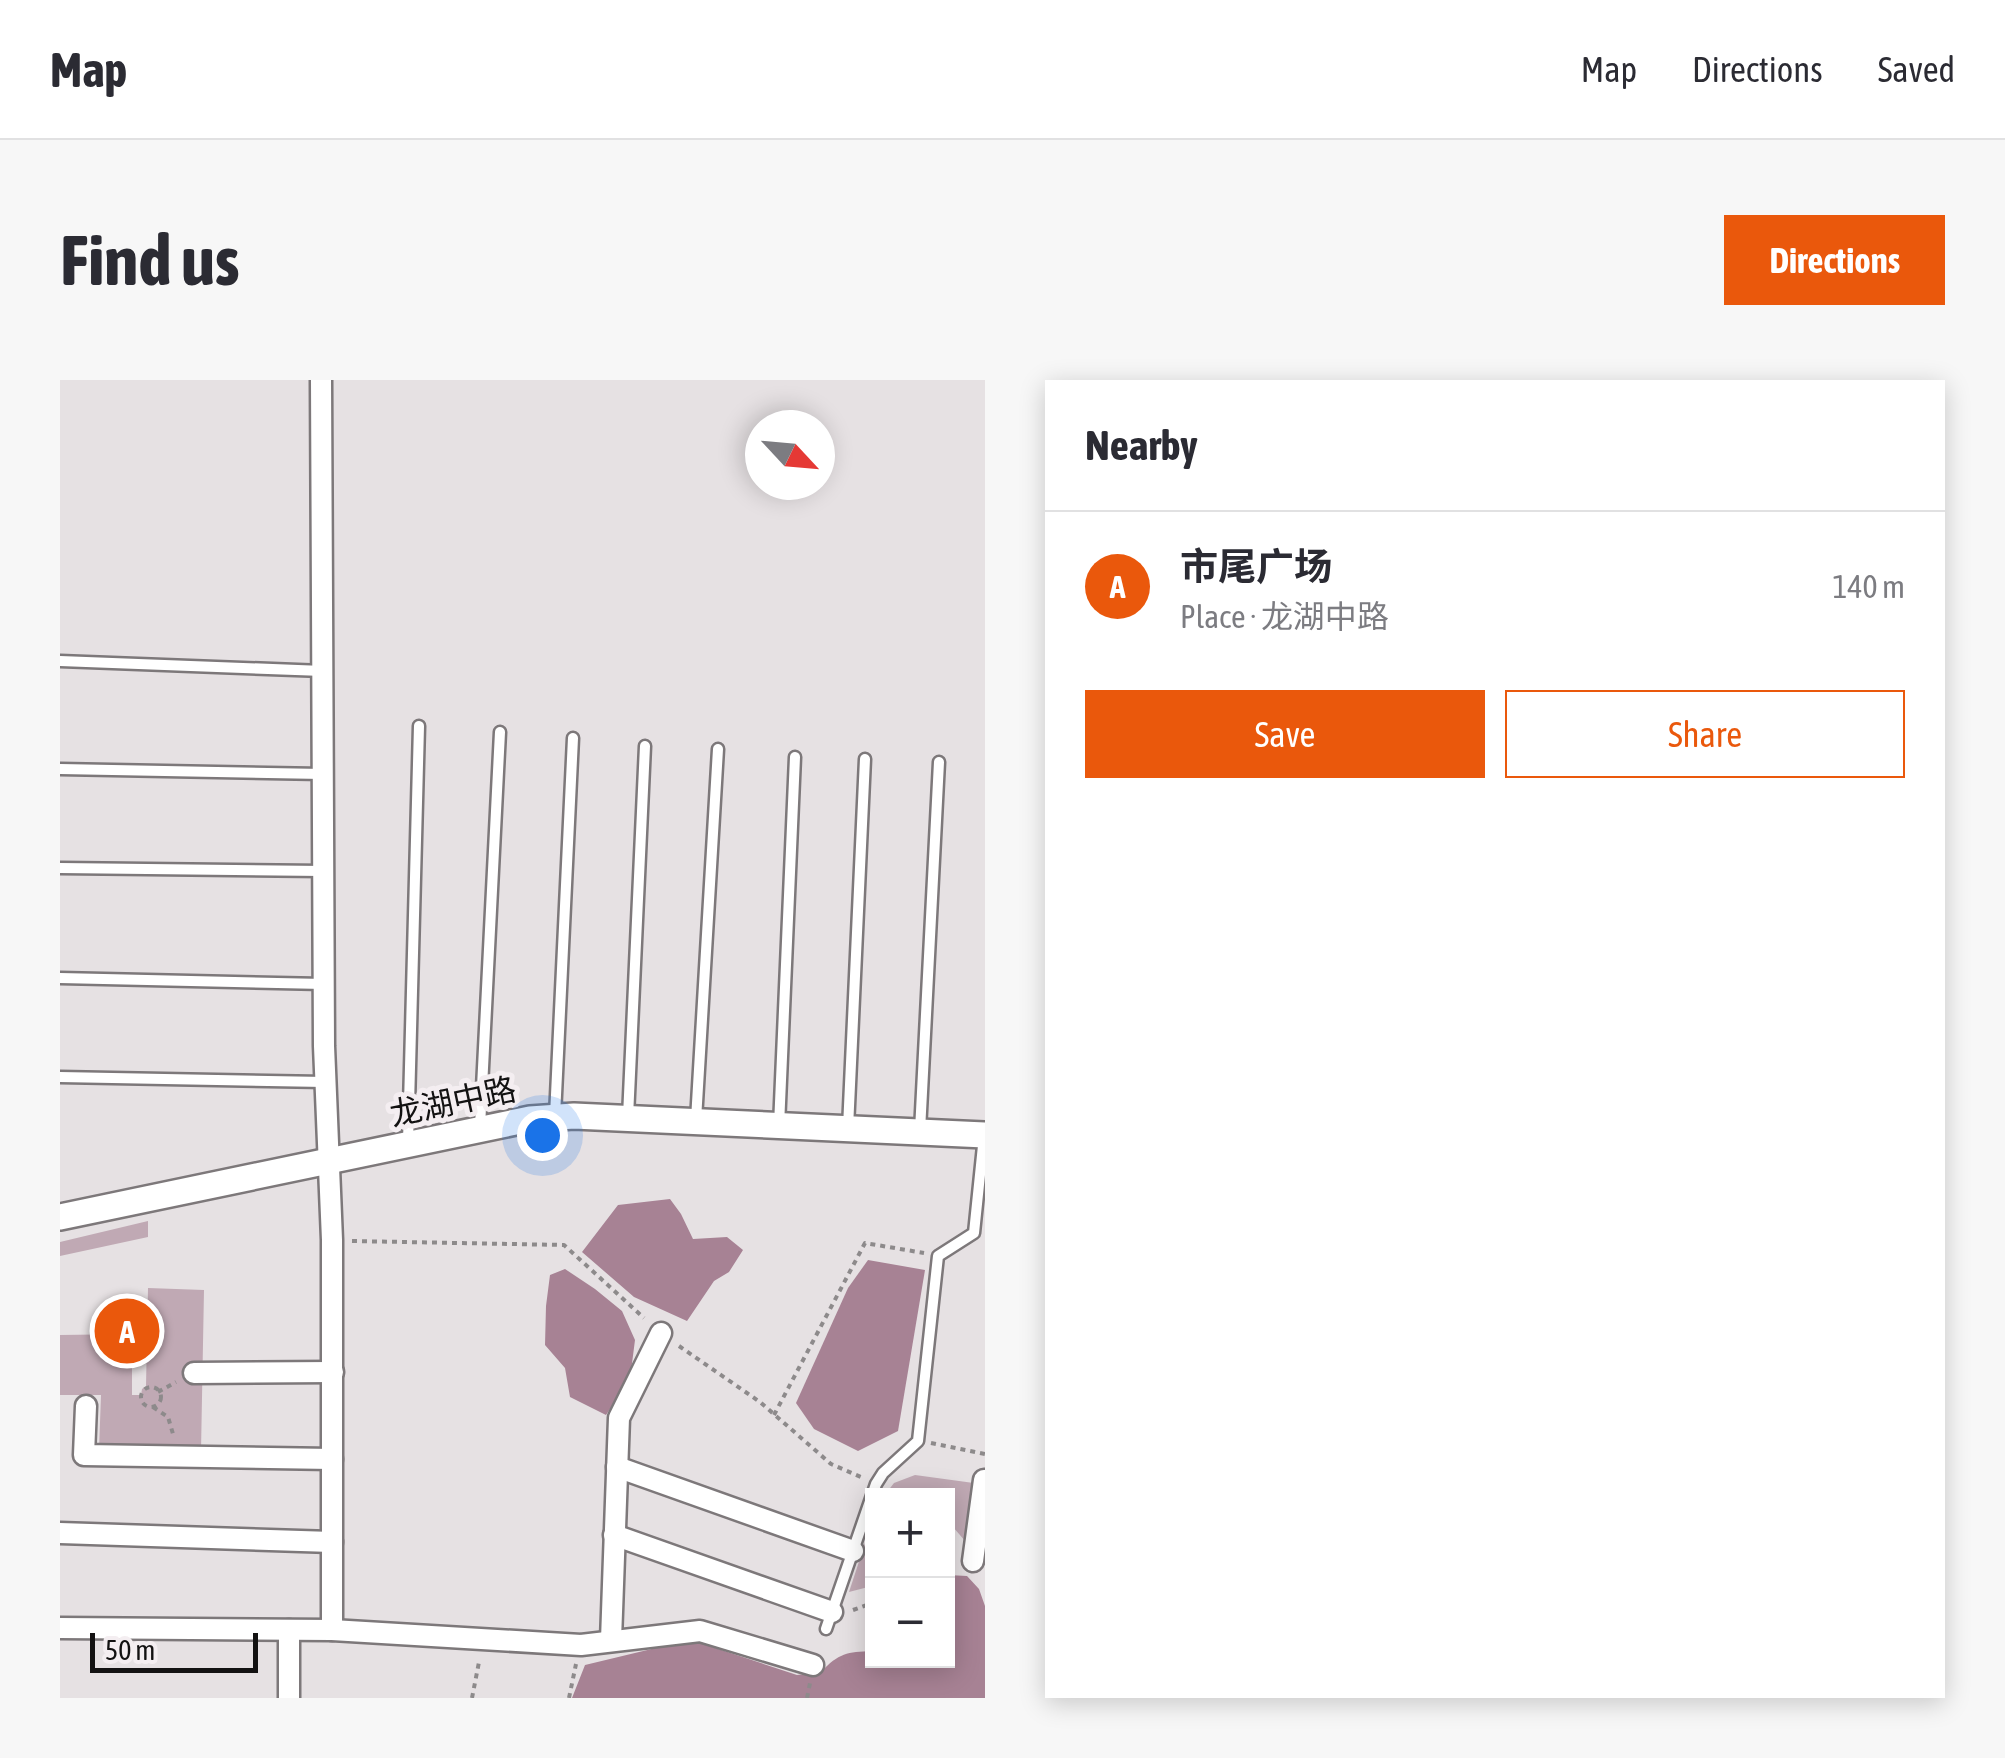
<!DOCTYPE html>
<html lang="en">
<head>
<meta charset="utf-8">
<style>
  :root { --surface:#fff; --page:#f7f7f7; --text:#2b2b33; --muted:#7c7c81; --line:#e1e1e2; --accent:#ea580c }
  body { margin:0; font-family:"Asap Condensed","Noto Sans SC",sans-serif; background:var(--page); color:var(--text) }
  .controls { position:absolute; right:30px; bottom:30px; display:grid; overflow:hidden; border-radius:0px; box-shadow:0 5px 25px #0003 }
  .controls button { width:90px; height:90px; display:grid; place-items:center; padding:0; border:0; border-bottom:2px solid var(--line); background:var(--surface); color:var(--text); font:50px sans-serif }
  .compass { position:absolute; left:685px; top:30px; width:90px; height:90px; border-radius:50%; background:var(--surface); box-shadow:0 5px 25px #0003; rotate:116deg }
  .scale { position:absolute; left:30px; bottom:25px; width:168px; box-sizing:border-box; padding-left:10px; border:5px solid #131212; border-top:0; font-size:28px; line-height:35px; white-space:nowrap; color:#131212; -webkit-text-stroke:8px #f4eef1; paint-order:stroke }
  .you { position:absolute; left:482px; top:755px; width:35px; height:35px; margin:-25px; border:8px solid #fff; border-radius:50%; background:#1a73e8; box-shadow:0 0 0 15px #1a73e833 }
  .badge { display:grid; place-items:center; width:65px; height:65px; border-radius:50%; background:var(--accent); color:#fff; font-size:32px; font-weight:700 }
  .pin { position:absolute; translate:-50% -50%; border:5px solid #fff; box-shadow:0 2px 10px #0006 }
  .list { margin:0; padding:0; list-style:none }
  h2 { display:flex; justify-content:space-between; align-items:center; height:130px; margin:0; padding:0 40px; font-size:42px }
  h2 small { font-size:32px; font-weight:400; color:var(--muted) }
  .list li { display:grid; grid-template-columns:65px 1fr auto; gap:30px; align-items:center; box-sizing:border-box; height:150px; padding:0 40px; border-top:2px solid var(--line) }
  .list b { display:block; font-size:38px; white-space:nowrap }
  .list p { margin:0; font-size:32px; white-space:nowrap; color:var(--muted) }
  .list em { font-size:32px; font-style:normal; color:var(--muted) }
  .actions { display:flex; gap:20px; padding:30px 40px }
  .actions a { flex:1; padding:22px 0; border:2px solid var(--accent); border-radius:0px; text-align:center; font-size:35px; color:var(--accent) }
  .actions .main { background:var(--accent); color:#fff }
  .map { position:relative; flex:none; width:925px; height:1318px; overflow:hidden; border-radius:0px }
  header { display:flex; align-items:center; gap:60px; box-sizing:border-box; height:140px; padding:0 50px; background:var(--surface); border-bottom:2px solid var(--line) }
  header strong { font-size:48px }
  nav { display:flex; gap:55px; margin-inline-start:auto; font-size:35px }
  .intro { display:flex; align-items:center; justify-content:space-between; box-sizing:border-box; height:240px; padding:0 60px }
  h1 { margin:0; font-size:70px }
  .button { padding:25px 45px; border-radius:0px; background:var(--accent); color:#fff; font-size:35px; font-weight:700 }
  main { display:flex; gap:60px; padding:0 60px }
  aside { flex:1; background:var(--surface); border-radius:0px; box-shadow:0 5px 25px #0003 }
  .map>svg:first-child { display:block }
</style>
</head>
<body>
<header>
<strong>Map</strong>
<nav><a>Map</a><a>Directions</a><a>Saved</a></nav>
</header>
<div class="intro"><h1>Find us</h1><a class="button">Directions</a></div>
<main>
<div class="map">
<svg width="925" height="1318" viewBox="0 0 925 1318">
  <rect width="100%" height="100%" fill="#e6e1e3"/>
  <g fill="#c0a9b4">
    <path d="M88,841V857L0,876V862Z"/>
    <path d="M88,908L144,910L141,1071L39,1070L41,1015H0V955L72,954V1015H81L82,1009L86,1006Z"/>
    <path d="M855,1095L921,1104L912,1169L893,1147L888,1149V1116H824L834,1103Z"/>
    <path d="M812,1142V1206L789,1212Z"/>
  </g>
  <g fill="#a78294">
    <path d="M610,819L621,834L633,859L667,857L683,870L669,892L654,901L627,941L574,917L522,872L558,825Z"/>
    <path d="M808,880L865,890L838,1051L798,1071L754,1049L736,1023L788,908Z"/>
    <path d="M505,889L535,909L562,931L575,960L570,999L546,1035L510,1017L505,988L485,965L486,926L490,895Z"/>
    <path d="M888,1195L907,1196L919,1209L925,1226V1318H512L525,1285L604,1266L640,1263L737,1295L761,1292C779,1273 787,1272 812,1271V1280H888Z"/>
  </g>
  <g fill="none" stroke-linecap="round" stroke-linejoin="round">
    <g stroke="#7d787a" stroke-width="15">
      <g id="service">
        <path d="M0,281L263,291"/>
        <path d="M0,389L263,394"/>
        <path d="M0,488L263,491"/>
        <path d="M0,598L264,604"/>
        <path d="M0,697L265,702"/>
        <path d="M495,736L513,358"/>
        <path d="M568,737L585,366"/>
        <path d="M636,740L658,369"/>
        <path d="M719,746L735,377"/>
        <path d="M420,747L440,352"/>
        <path d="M788,748L805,379"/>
        <path d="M860,751L879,382"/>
        <path d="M348,763L359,346"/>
        <path d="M766,1249L816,1104L823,1093L858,1061L878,876L914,853L924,756"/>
      </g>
    </g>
    <g stroke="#7d787a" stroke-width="25">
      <g id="minor">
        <path d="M261,0L264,666L272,860V1250"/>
        <path d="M134,993L273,992"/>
        <path d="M26,1026L24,1075L272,1079"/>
        <path d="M557,1087L793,1171"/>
        <path d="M0,1153L272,1162"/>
        <path d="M554,1155L772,1232"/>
        <path d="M913,1181L924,1100"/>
        <path d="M0,1248L272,1250L521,1265L640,1251L753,1285"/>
        <path d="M229,1250V1318"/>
        <path d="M551,1260L559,1038L601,953"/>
      </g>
    </g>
    <g stroke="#7d787a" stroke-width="30">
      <path id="tertiary" d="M0,837L470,739L514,736L925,755"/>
    </g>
    <g stroke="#8d8a8b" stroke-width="4" stroke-dasharray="5 5" stroke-linecap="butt">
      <path d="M292,861L504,865L584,938"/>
      <path d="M619,966L700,1022L771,1084L801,1097"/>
      <circle cx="91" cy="1017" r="10"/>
      <path d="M98,1012L116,1002"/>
      <path d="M93,1027L108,1037L113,1054"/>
      <path d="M714,1035L805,863L864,873"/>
      <path d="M871,1063L925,1074"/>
      <path d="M793,1230L812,1223"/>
      <path d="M412,1318L419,1282"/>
      <path d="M509,1318L516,1284"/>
      <path d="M747,1318L750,1303"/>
    </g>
    <use href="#service" stroke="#fff" stroke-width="10"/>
    <use href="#minor" stroke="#fff" stroke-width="20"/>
    <use href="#tertiary" stroke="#fff" stroke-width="25"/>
  </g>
  <g text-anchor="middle" stroke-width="10" stroke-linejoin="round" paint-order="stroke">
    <g font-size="32" fill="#131212" stroke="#f4eef1">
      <text transform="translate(393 722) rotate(-12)" y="11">龙湖中路</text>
    </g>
  </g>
</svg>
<div class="controls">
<button>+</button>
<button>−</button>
</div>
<svg class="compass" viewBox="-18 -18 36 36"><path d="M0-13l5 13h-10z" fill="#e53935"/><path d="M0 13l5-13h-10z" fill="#7c7c81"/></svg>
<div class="scale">50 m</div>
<div class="you"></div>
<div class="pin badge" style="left:67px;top:951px">A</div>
</div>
<aside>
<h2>Nearby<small></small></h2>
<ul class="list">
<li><span class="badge">A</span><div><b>市尾广场</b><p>Place · 龙湖中路</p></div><em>140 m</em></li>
</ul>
<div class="actions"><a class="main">Save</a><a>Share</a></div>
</aside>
</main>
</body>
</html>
